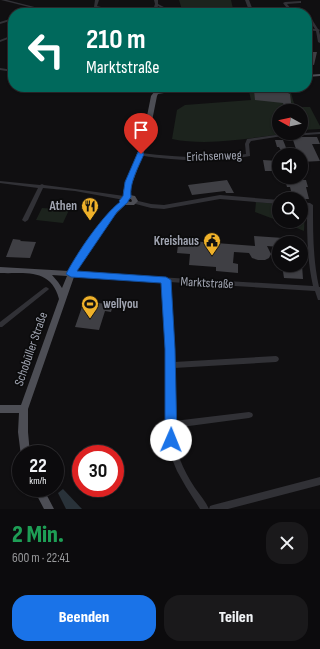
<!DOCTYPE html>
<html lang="de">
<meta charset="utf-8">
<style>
body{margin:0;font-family:"Sofia Sans Condensed",sans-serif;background:#1a191b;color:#f1f3f6;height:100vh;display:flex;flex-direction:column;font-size:15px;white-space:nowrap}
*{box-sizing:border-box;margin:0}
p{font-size:13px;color:#9a9b9d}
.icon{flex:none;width:22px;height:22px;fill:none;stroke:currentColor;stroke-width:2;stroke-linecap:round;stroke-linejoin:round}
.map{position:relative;height:509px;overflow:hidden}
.sheet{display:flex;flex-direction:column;background:#0c0b0d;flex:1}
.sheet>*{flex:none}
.banner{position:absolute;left:8px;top:8px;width:304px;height:84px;border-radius:16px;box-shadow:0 1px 3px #0004,0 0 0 1px #2c2b2e;background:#00695c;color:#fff;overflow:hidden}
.needle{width:26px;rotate:278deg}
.tools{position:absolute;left:272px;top:104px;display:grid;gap:8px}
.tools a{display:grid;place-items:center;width:36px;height:36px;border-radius:50%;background:#0c0b0d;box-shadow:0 1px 3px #0004,0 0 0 1px #2c2b2e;font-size:20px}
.speed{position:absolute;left:12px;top:445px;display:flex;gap:8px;font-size:20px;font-weight:700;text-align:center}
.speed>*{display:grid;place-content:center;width:52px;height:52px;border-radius:50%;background:#0c0b0d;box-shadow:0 1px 3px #0004,0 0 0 1px #2c2b2e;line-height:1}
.speed small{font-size:10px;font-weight:400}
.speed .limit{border:6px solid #d22;background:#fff;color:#111}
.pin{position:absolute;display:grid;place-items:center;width:34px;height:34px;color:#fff;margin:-41px -17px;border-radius:50% 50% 50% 0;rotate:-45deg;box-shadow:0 0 4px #0007}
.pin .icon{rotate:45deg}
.me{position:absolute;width:44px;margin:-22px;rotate:1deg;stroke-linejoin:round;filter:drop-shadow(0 0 3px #0008)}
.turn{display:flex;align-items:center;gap:14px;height:84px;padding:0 12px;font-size:18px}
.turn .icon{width:52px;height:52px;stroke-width:2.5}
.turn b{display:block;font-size:28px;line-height:34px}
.round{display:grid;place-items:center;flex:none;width:42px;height:42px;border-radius:16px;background:#1a191b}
.summary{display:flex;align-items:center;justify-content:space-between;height:68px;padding:0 12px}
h1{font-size:24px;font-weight:800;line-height:30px;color:#1e9e55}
.primary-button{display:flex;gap:8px;margin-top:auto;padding:8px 12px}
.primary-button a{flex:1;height:46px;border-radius:16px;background:#1a73e8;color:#fff;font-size:16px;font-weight:800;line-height:46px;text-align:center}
.primary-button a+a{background:#1a191b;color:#f1f3f6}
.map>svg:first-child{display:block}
.green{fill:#1c231d}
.water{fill:#293239}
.building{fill:#3f3f44}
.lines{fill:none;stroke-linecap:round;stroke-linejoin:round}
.minor{fill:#313136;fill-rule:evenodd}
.major{fill:#4d4e55;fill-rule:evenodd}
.route{fill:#1a73e8;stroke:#114b97}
.labels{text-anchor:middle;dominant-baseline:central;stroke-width:3.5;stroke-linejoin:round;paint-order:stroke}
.street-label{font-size:13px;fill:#a1a5b2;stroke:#0b0b0c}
.poi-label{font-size:13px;font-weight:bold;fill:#a1a5b2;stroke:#0b0b0c;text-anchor:end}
</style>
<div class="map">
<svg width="320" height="509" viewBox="0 0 320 509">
<rect width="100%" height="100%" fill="#100f11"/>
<!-- green -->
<path class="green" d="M179,0H231L234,13H183Z
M248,87H285L291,93L295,107H310L320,126V129L301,130V111H279V133H292C253,137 211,147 172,139L177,110L185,105L251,100Z
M256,202L279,204V221L255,212Z
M301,206L305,210L304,231L280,221H301Z
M42,208L69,210L63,223L36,220Z"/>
<!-- water -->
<path class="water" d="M63,489L82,509H66L58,493Z"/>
<!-- building -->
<path class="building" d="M307,52H317L314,65L307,64Z
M254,90L288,93L290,94L292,111H287L283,103L255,100Z
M292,137H317L320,144H312L320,161L301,162V153L283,154L279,147H277L275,140H283L287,150L296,149Z
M263,160L279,161V171H265Z
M290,177H295L296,180H306L308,187H306L309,199H293L290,187H287L285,180H290Z
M227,180L234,193H226L225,191L192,195L188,185Z
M254,236L298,239L299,243H279V247L267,246L271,254L269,258L265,260H258L252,258L249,253L234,252L233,263L238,264V273L216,271V267L189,265L190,254L177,253L178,245H190V241L255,246Z
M13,239L21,240L20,241L36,242L30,258L6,257Z
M282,265H302L303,279L284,278Z
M84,301L113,305L111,312L105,311L99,330L75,327Z"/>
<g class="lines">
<!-- minor -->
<path class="minor" d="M1,0H7L58,13H52L36,9L28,13H24L33,8Z
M95,0H99L97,6L126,13H119L95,8L87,13H83L94,7Z
M154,0H158V4L164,7L166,13H162V8L158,6L156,13H152L155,4Z
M245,0H249L254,13H250Z
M301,1V3H300L287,4L292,10H306V12H290L283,3L285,2Z
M307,13H308L318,29L320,30L319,31L320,35V43L318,42L316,31L307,30V28L315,29L307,17Z
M13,18V20L0,24V22Z
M13,35V37L0,42V40Z
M0,68L13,70V72L0,70Z
M152,87H156L157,89L154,90Z
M320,132V134L276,137L251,141L249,144L250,155V156C220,162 190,161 160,158C153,157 144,157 139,154L141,153C176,157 211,160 246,154L245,144L247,139L276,135Z
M0,181L40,185L42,184L44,185L75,189L124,196L126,198L124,200L75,191L43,188L28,220L25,222L22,220L38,188L0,183Z
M220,195L279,200V204L220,199L164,209L151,208L132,203V202L134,200L151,204L164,205Z
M301,202L310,203L313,205C313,233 313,260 319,287H320V300H318L315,291L169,282L173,333L174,362L276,356L278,357L279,359L278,361L276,362L174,368V421L249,412L252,413L253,415L252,417L249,418L174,428C175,452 182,468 195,488C200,495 206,502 209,509H200L186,487L177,471L172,459L167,440V333L163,282L71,276L68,274L71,272L313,286C307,260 307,233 307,206H301Z
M46,287L48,288L49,289L48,290L2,327H0V322L44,288Z
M320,477V485L228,509H209L210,506L213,505Z"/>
<!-- major -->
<path class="major" d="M320,74V76L307,77V75Z
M197,87H232L230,88L164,91V93L158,94L157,96L148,141L129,192L130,195L135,196L138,201L134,205H125L113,217L98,237L75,274L28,409V432L30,454H21V456L18,432L19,413H0V405H21L59,299C51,268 25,274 0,273V267L69,271C82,247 99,220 121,202L120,201L124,195L123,192L126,182L142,141L151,96L154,92L160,91L156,90V88ZM127,199H131L132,201L131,202L127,201ZM52,275L67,276L62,288L58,282Z
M33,488H43L54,509H44Z"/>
</g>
<!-- route -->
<path class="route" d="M138,152H141L144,154C139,166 129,183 131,197L128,201V202L117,212L77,271L166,277L171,280L175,349L177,440L175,444L171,445L167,444L165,440V349L161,283L71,277L66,274C77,253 102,216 120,202L119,201L123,196L125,182Z"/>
<!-- icons -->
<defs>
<g id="restaurant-pin" transform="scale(0.9)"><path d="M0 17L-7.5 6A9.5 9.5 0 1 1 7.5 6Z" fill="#efb12a" stroke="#0b0b0c"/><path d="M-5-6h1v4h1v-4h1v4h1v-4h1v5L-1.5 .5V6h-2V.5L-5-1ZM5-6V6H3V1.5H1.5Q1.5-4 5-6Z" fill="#111"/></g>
<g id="civic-pin" transform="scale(0.9)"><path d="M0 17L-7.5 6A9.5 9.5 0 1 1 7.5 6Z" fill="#efb12a" stroke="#0b0b0c"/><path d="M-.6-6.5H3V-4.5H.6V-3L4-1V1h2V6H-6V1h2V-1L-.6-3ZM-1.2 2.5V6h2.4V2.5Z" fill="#111"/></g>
<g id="stadium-pin" transform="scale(0.9)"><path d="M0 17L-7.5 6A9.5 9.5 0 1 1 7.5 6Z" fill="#efb12a" stroke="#0b0b0c"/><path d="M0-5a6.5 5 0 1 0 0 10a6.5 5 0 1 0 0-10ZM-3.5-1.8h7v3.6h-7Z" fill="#111"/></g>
</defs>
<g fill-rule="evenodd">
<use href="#restaurant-pin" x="90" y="206"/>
<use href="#civic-pin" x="212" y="241"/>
<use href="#stadium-pin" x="90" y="304"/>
</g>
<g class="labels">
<!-- street labels -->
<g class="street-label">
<text transform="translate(214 156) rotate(-2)">Erichsenweg</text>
<text transform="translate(207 283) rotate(3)">Marktstraße</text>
<text transform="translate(31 349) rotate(-71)">Schobüller Straße</text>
</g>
<!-- poi labels -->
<g class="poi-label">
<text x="77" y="206">Athen</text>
<text x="199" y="241">Kreishaus</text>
<text x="103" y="304" text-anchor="start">wellyou</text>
</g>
</g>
</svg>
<div class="tools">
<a><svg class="needle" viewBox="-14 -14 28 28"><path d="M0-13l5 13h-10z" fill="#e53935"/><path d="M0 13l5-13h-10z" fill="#9a9b9d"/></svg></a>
<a><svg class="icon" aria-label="sound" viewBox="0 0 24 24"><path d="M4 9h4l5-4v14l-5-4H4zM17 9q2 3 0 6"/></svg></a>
<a><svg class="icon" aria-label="search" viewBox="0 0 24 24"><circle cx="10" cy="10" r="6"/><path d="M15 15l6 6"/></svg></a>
<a><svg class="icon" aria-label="layers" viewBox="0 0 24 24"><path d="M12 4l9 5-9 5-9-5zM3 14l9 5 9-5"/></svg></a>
</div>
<div class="speed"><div>22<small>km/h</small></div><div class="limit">30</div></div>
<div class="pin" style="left:141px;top:154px;background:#d93025"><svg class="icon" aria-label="arrive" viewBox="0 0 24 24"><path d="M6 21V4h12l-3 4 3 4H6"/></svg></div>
<svg class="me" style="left:171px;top:440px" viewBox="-20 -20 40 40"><circle r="19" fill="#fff"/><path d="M0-13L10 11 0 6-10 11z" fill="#1a73e8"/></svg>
<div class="banner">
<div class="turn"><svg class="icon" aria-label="left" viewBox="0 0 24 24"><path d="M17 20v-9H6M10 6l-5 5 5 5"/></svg><div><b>210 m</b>Marktstraße</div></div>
</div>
</div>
<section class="sheet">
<div class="summary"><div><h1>2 Min.</h1><p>600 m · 22:41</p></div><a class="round"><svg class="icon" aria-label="close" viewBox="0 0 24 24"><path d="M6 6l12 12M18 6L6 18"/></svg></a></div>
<div class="primary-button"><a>Beenden</a><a>Teilen</a></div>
</section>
